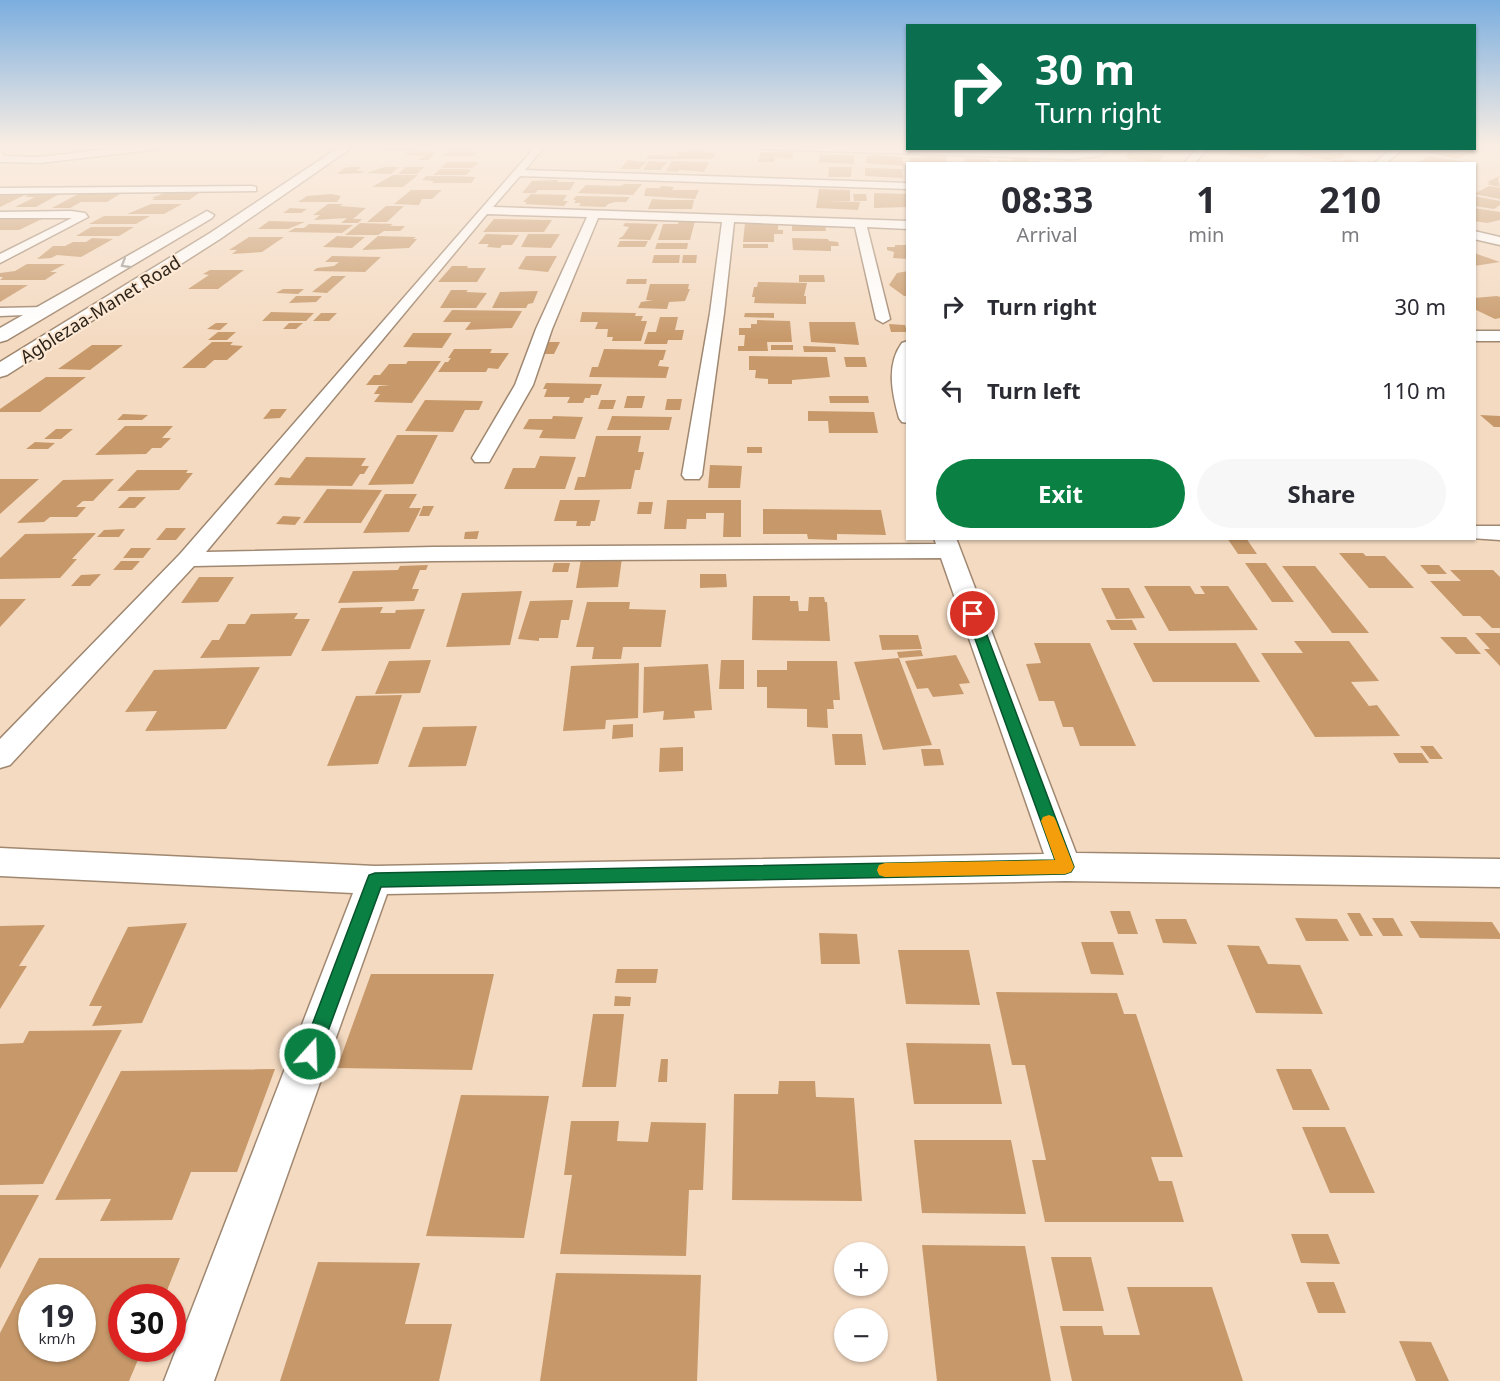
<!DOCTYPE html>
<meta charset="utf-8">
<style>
body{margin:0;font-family:"Noto Sans",sans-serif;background:#f7f7f7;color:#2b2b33;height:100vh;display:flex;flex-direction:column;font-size:22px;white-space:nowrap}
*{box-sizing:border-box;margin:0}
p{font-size:20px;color:#7c7c81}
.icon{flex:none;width:33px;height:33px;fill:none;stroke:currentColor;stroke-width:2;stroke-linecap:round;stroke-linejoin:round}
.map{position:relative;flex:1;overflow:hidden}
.sheet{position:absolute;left:906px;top:162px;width:570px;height:378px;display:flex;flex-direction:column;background:#fff;border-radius:0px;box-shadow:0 2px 4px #0004}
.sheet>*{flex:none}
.top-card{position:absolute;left:906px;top:24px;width:570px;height:126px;border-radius:0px;box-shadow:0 2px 4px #0004;background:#0b6e4f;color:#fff;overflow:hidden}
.buttons{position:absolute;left:834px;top:1242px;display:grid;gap:12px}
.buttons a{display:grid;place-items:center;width:54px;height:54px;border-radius:50%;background:#fff;box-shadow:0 2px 4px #0004;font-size:30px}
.speed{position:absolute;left:18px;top:1284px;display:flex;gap:12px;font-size:30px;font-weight:700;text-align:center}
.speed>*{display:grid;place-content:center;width:78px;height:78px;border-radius:50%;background:#fff;box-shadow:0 2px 4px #0004;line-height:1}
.speed small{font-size:15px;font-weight:400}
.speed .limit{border:9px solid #d22;background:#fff;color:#111}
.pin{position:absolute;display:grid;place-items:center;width:51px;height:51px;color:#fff;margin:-26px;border:3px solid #fff;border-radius:50%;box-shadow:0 2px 6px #0007}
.me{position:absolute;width:66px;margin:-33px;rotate:20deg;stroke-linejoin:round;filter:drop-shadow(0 0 4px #0008)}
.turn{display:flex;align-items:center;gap:21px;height:126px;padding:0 30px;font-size:27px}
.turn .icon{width:78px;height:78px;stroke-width:2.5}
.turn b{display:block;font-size:42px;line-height:51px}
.eta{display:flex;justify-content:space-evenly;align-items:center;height:102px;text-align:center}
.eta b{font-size:36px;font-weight:700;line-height:42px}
.button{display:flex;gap:12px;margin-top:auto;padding:12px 30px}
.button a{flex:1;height:69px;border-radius:36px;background:#0b8043;color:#fff;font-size:24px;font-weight:700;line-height:69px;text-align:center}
.button a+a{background:#f7f7f7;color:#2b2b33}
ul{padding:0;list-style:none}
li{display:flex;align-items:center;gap:18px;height:84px;padding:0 30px}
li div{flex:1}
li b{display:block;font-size:22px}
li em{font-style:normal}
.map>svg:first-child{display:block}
.building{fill:#c7996a;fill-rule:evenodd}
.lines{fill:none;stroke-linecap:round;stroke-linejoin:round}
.street-casing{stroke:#9f8770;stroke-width:3}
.secondary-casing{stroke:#9f8770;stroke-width:3}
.street{fill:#fff;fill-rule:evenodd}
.secondary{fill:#fff;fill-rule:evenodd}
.oneway{stroke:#a09c98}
.route{fill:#0b8043;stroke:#07532c;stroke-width:1.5}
.slow{fill:#f59e0b}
.labels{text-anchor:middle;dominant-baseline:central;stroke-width:4.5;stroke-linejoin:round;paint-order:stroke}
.far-street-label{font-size:18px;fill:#2c231a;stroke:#fde8d4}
</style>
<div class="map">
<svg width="1500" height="1381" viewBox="0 0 1500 1381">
<rect width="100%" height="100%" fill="#f4dac1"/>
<!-- building -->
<path class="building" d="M419,146L415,150H384L388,147Z
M446,146H479L476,150H442Z
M1474,147L1485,148L1474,154L1450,150L1474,148Z
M1142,148H1169L1163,153L1141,151Z
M1301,148H1316L1313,150L1345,154L1342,158L1328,160L1295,154Z
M690,149H705L704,152L716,153L713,158L701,159H646L649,155L677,156L680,151L689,152Z
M1231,149H1243L1271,152L1263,159L1225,154Z
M1439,149L1460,153L1468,154L1457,159L1422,152Z
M437,151L429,160H419L424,156L402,154L412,151Z
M447,151H478L474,156H443Z
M1129,151L1164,155L1159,162L1127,159L1128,157H1125Z
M761,152H785L793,153V158L775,157L774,162H758Z
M820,154L854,155V164L819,162Z
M875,155L902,157L904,166L866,163L867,156Z
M922,156H947V164H909L911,157L922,158Z
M1429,156L1465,162V164H1416Z
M1012,157L1029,158V161H1040V164H998V160L1012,161Z
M964,158L990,159V164H965Z
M1345,159L1358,161L1356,164L1331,163L1333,160L1343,161Z
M627,160L636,161L647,162L639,169H621Z
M649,161L658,162H668L660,170H643Z
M672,161L695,162H709L704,172L679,170L678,172L666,171Z
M447,162H476L479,163L472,168H441Z
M349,167H361L357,171H365L362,173L337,174L344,168Z
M384,167H399L391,174L367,173Z
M406,167H424L417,174H398Z
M829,167H852L851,177H828Z
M865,168L902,169L903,178L865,176Z
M440,169H469L471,171L466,175H433Z
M393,175H418L403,187H372Z
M426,176H453L476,177L471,183H432L434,181L422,180Z
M1500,176L1498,179L1500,187L1487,184L1491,183L1487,182Z
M558,180L557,182H575L570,190H538L535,193H522L532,181Z
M624,184H642L633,195L578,193L586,185L621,186Z
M661,186L674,187L672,190H699L695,199L644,196L646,188H660Z
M1489,186L1500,188V199L1474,194Z
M819,189L850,190V201H828L860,202L858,210L816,208Z
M411,190H442L432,199H422L419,205L394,204Z
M170,191H202L189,200H152L155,198H151Z
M34,192H63L36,207H15L35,197H25Z
M123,192L107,202H81L70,208H52L80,193Z
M0,193H29L0,207Z
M874,193L908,194V207L874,208Z
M331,194L341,196L337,202H298L307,196Z
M531,194L567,195L563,201H568L564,206L525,204L527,202H523Z
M853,194H866L867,201H854Z
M576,196L630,197L626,202H615L608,204L605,207L579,206L581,203H574L576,200H573Z
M1474,196L1500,201V205L1494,209L1474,206Z
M652,199L668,200H694L692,209H648Z
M151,204H182L164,214H127Z
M328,204H343L340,206L366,208L353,219H362L358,223H341L347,218L314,220L320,215H313Z
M386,206H404L387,222H367Z
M290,208L307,209L301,213H283Z
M1474,208L1500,212V220L1487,223L1474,221Z
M104,216H150L136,224H89Z
M0,219H42L19,230H0Z
M494,219L552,220L544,232H483Z
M269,221L305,222L288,229H258Z
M679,221H695L690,240H658L663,224H678Z
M360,223L393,224L390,226H405L400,231H384L378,235H345Z
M625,223L658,224L650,240L618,239L623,236L629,227L623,226Z
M745,223H778V230H783V234H774V242H743Z
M792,223H825L826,231H792Z
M309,224L353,225L342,233L288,232L295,228H304Z
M91,227H134L119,236H76Z
M486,234L519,235L512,245H502L500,248L487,247L489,244H478Z
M528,234H560L551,248L521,247Z
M337,236L365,237L352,248L323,247Z
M378,236L416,237L413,239H417L409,248L362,250Z
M249,237H284L262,252L232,254L237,250H229Z
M92,238L113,239L81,257L57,255L51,258L37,259L53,246H65L73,242H86Z
M792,238L828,239L829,241L838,242L839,246H831V251L793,250Z
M620,241H648L645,247H617Z
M657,243H688L687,249H655Z
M743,244H768V248H743Z
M895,245H908V259L893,258L894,252L887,250V247H895Z
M1474,253L1500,262L1474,266Z
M654,255H680L679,263H652Z
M683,255H697L696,263H682Z
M332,256L381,257L365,272L313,271L317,268L334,266L339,262H325Z
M526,256H557L548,272L518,269Z
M27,264H65L50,272H57L45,280H0L3,277H0V273L15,271Z
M452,266H468L467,268H486L477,282H438Z
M210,270H244L218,289H188L209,275L203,274Z
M908,271V296H904L889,285L897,273Z
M799,275H824L825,282H799Z
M332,276H346L327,293L312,292Z
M627,279H647L646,284H626Z
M758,282L807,283L804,296H806V304L754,303L755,297H752L754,287H757Z
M650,284H689L688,289H690L685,301L669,302L667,309L638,308L641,302L653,300H646Z
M0,285H28L0,302Z
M283,289H304L298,294L276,293Z
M451,290H468L466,292L487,293L476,308H440Z
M538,291L533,303L528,304L526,308H492L500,292Z
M296,296H322L316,302L289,303Z
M1497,296L1500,297V318L1495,319L1474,309V298Z
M452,310L522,311L512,328L465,330L471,322H443Z
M271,312L314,313L306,321H262Z
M582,312L636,313L635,316H643L641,321H647L641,341H612L613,337H607L608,329H595L598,322H580Z
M321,313H337L329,321H313Z
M745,313H774V318L744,317Z
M660,317H678L675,330H684L682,340H668L667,344H644L648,332H656Z
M757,320L790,321L792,342H767L768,351H738V346H744L745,335H739V328H751V324H757Z
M809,322H855L859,345L811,342Z
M216,323H228L220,330L207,329Z
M289,323H303L296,329H283Z
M889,324L905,325L907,332H891Z
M218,332H236L227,340H208Z
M413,333H452L442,348L403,347Z
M212,342H233L230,345L243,346L227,360H214L205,368H182Z
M547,342H560L554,354H541Z
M92,345H123L90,370L58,369Z
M771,345H793V350H771Z
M803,346L835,347L836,352H804Z
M454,349H492L490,353H509L498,369L488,368L486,372H438L445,362H448L451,358H448Z
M604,349L666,350L663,360H660L658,366L669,367L666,378L589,377L592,367H598Z
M749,356L827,357L830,377L792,380V384H768V379L755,378L756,370H749Z
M844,357H865L867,367H846Z
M408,361H441L412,403L374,402L380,394H374L379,386L390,385H366L374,375H380L389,364H406Z
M46,377H86L40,412H0V409Z
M546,383L602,384L598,395H591L590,398H585L583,403H567L570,397H544L547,389H543Z
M627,396H645L642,408H624Z
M829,396H868L869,403H830Z
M667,399H682L680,410H665Z
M425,400L483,401L479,410H465L453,432L405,431Z
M601,400H616L613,409H598Z
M271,409H287L280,418L263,419Z
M808,411L874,412L878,433H829L828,421H808Z
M123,414L148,415L142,420H117Z
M1480,415L1500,416V427H1494Z
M553,416L583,417L575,439L539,438L543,430L523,429L529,419H552Z
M612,416L672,417L669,430H607Z
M125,426H173L162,438H171L161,448H152L146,454L95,455Z
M56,429H73L61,439H44Z
M397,435H438L413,484L368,485Z
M596,436H641L638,452H644L640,470H635L631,489L574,490L578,477H585Z
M35,442L55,443L48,449H26Z
M747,447H762V453H747Z
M540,456L576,457L565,489H504L513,468H535Z
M306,457L366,458L361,466H369L364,474H360L352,486L274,485L280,477L290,478Z
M710,465L742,466L740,488H708Z
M137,470H188L186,473H193L179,490L117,491Z
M0,479H39L0,514Z
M114,479L93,501H83L76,507H86L77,517H50L44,522L17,523L63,480Z
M327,489L382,490L361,523H303Z
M385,494H417L409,508H421L409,532L363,533Z
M129,497H146L135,508H118Z
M560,500H600L595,521H591L590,526H576L577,521H554Z
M667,500H741V537H723L724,513H706V519H687L686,529H664Z
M639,502H653L651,514H637Z
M423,506H434L429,516H419Z
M763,509L881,510L886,535L837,534V540L808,539L807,534H763Z
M283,516L301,517L295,525L276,524Z
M166,528H186L176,540H156Z
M125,529L119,537H97L104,530Z
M479,531L477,539H464L465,532Z
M96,533L72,559H77L60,578L0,579V558L25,534Z
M1227,538H1246L1257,554H1238Z
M131,548H151L143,558H123Z
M1339,553H1363L1366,556H1385L1414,588H1369Z
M622,558L618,587L576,588L581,559Z
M121,561H140L132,570H113Z
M554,563H570L568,572H552Z
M1245,563H1266L1294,602H1272Z
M428,565L426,570H420L412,589H419L414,601L338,603L353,571L398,570L400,566Z
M1420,565H1439L1447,574H1428Z
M1282,566H1315L1369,633H1332Z
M1450,570H1493L1500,577V628H1492L1480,616H1463L1430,581H1461Z
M101,574L90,586H71L81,575Z
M700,574H726L727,587L700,588Z
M199,577H234L218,602L181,603Z
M1144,586H1190L1195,594H1205L1200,586H1228L1258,630L1169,631Z
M1101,588H1129L1145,618L1116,619Z
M522,591L510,645L446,647L462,593Z
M753,596H790V601H798L799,611H808L809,597H824L825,602H827L830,641L752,640Z
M0,599H26L0,627Z
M573,600L569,620H561L558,638H539V641L518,639L530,601Z
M587,602H630L629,609L666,610L661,647H623L621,659H592L594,647H576Z
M383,607L380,613H395L396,610L425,609L410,649L321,651L341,608Z
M298,613L294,619H310L291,656L200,658L212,640H219L228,624H245L251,614Z
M1106,620H1132L1137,630H1111Z
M1475,633H1500V666L1484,649H1490Z
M879,635H918L922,649L882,650Z
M1440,637H1466L1481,654H1456Z
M1294,641H1349L1379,681L1351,682L1369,706L1377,705L1400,736L1315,737L1261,653H1303Z
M1034,643H1090L1136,746H1080L1073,727H1063L1054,701H1039L1026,664L1041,663Z
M1133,643H1236L1260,682H1153Z
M921,650L923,656L899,658L897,652Z
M956,655L970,683L959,684L964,694L933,697L928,688L917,689L905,661Z
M899,658L932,745L883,750L854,662Z
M431,660L420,693L375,694L389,661Z
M721,660H744V689H719Z
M787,661H837L840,700H833L834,709H827L828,728L807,727V709L767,708V687H757V670H787Z
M639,663L638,718L606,720L605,729L563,731L571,666Z
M708,664L712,710L694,711L695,718L663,720L664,711L643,713L644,667Z
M260,667L226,729L145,731L157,711L125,712L154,670Z
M402,695L378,764L327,766L356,696Z
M633,724V737L612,739L613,725Z
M477,726L466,766L408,767L423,727Z
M832,734H862L866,765H835Z
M1420,746H1433L1443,759H1430Z
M683,747V771L659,772L660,748Z
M921,749H940L944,765L924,766Z
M1393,753H1422L1429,763H1399Z
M1110,911H1130L1138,934H1118Z
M1347,913H1360L1373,936H1360Z
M1295,918L1337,919L1349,941H1306Z
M1372,918H1393L1403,936H1383Z
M1155,919H1186L1197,944L1163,943Z
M1410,921L1492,922L1500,934V939L1420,938Z
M187,923L142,1023L92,1026L102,1006H89L128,927Z
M45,925L19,966H27L0,1009V926Z
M819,933L857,934L860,964H821Z
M1081,942H1113L1124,975L1091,974Z
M1227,945L1259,946L1268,964L1300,965L1323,1014L1256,1013Z
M898,950H969L980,1005L906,1004Z
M617,969H658L656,983H615Z
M371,974H494L472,1070L337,1068Z
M996,992L1117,993L1124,1014H1136L1183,1157H1151L1159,1181H1172L1184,1222H1045L1032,1160H1046L1025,1065H1012Z
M615,996L631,997L630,1006H614Z
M593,1014H624L616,1087H582Z
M122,1030L43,1184L0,1185V1044L23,1043L29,1031Z
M906,1043L990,1044L1002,1104H914Z
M661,1059H668L667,1082H658Z
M275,1069L237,1172H191L172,1220L100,1221L111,1199L55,1200L121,1071Z
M1276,1069H1311L1330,1110H1293Z
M779,1081H815L816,1097L854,1098L862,1201L732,1200L734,1094H778Z
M461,1095L549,1096L524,1238L426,1236Z
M571,1121H619L617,1141L648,1142L651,1122L706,1123L703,1190H689L686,1256L560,1254L572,1175H564Z
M1302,1127H1345L1375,1193H1330Z
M914,1140H1011L1026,1214L922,1213Z
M0,1195H39L0,1269Z
M1291,1234H1328L1340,1264L1301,1263Z
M922,1245L1025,1246L1051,1381H937Z
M1051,1257H1091L1104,1311H1063Z
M39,1258H180L164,1298H122V1348H143L129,1381H0V1333ZM32,1298H82V1348H32Z
M318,1262L420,1263L405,1324H452L439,1381H280Z
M556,1273L701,1275L697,1381H540Z
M1306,1282H1334L1346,1313H1318Z
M1127,1287H1212L1243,1381H1072L1060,1326H1102L1104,1335H1140Z
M1399,1341L1431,1342L1449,1381H1416Z"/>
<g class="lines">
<!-- street casing -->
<g class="street-casing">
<path id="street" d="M132,146H163L159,149L40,163L0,162V151L5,156L40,157Z
M536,146H545L525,170L908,183V189L520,176L493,207L908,221V229L867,227L890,319L883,323L876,319L855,227L734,222L724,313L702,475L699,479H685L682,475L710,313L722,222L598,218L552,329L533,385L489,462H475L472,458L515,385L536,329L587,217L487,214L206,552L433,547L936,544L934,538H956L1076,853L1500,859V887L1065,881L387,894L214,1381H164L353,893L0,876V848L375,866L1044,854L941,558L433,561L194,566L10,765L0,768V739L180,554Z
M757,146H861L1072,153L1110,148L1100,156L1072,159L761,149Z
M1198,148H1208L1194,164H1183Z
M1393,148H1404L1385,164H1373Z
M252,186L256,187V191L0,194V188Z
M71,211L85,213L88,217L0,263V254L72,218H0V212Z
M1474,231L1500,237V245L1474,239Z
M45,307L52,311L50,314L0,316V308Z
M1474,331H1500V341H1474Z
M908,341V423L902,422L899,418C892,393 886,365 902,343Z
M1474,526H1500V540L1470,538H1474Z"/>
</g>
<!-- secondary casing -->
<g class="secondary-casing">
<path id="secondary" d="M341,146H354L220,239L7,375L0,377V362L210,233Z
M207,211L214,215L212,218L7,340L0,342V328Z"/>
</g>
<!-- street -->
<use href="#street" class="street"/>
<!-- secondary -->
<use href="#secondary" class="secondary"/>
</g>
<!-- one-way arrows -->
<defs><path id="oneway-chevron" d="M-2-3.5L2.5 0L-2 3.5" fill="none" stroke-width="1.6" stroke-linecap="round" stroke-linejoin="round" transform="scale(1.5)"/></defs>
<use class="oneway" href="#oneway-chevron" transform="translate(125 264) rotate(149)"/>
<!-- sky -->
<linearGradient id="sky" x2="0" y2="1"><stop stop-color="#7baedf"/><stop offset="0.43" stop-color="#faeee3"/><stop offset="1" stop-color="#faeee3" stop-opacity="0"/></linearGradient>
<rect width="1500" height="340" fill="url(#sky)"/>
<!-- route -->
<path class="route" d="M973,610L979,614L1074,867L1071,872L1065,874L381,887L317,1061L310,1064L303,1061L301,1054L367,880L369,875L375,873L1055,860L966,614Z"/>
<!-- slow -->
<path class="slow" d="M1049,815L1054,817L1056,821L1074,867L1071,872L1065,874L885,877L879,875L877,870L879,865L885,863L1055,860L1041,821L1043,817Z"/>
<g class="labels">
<!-- far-street labels -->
<g class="far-street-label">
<text transform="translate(100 309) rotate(-32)">Agblezaa-Manet Road</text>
</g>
</g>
</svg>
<div class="buttons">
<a>+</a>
<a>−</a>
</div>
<div class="speed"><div>19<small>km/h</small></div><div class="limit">30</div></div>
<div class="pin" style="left:973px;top:614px;background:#d93025"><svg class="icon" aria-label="arrive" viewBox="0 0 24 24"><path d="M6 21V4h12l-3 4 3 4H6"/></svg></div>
<svg class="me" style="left:310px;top:1054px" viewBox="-20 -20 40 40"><circle r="17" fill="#0b8043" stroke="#fff" stroke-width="3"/><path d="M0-11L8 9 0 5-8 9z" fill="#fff"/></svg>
<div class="top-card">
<div class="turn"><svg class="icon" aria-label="right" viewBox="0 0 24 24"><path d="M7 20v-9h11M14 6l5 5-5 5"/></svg><div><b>30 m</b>Turn right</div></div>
</div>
<section class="sheet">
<div class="eta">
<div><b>08:33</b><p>Arrival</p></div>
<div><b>1</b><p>min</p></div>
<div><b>210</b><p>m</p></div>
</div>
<ul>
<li><svg class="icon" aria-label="right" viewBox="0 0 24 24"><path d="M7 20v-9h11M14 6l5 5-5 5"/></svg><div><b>Turn right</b></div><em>30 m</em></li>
<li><svg class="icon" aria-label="left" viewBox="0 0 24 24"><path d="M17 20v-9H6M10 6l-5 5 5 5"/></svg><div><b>Turn left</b></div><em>110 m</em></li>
</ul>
<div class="button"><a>Exit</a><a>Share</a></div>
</section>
</div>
